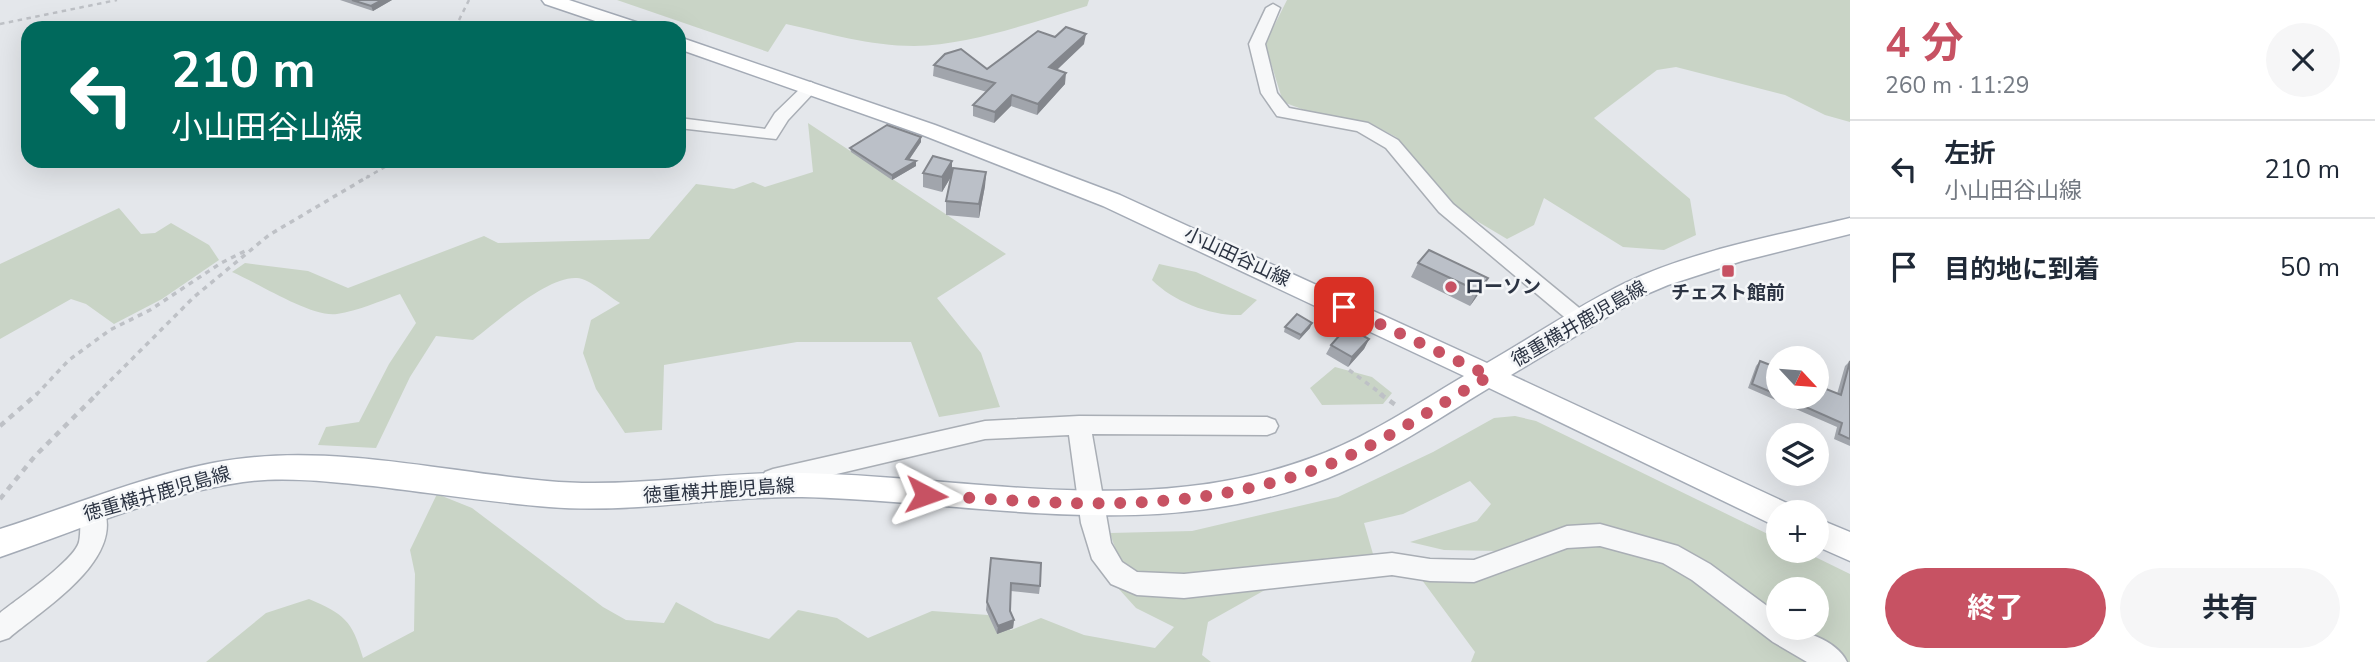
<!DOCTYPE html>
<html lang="ja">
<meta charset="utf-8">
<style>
body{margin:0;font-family:"Nunito Sans","Noto Sans JP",sans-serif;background:#f6f6f7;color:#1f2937;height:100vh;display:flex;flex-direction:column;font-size:26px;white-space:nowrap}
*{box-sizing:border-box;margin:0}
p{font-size:23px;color:#747a83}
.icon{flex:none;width:38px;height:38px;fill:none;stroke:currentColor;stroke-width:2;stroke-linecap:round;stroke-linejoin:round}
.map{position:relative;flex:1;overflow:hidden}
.side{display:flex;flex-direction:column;background:#fff;width:525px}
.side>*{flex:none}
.guide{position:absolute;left:21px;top:21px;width:665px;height:147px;border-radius:21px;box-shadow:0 7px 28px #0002;background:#00695c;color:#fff;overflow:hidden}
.needle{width:46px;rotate:116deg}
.tools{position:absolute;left:1766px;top:346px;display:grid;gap:14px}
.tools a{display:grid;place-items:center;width:63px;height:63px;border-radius:50%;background:#fff;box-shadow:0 7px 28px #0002;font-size:35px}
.pin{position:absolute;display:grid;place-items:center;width:60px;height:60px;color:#fff;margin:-30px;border-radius:14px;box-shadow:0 4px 10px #0006}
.me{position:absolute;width:77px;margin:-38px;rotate:94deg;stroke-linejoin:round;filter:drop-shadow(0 0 5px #0008)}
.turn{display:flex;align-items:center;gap:24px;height:147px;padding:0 35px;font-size:32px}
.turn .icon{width:91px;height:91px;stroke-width:2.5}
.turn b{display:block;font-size:49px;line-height:60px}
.round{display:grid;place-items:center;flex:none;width:74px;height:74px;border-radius:37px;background:#f6f6f7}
.head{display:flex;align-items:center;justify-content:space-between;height:119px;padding:0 35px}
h1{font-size:42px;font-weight:700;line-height:52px;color:#c75263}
.action{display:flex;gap:14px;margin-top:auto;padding:14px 35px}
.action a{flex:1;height:80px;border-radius:42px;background:#c75263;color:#fff;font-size:28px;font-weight:700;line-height:80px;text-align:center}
.action a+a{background:#f6f6f7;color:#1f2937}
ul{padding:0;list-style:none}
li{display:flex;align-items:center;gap:21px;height:98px;padding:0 35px;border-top:2px solid #e0e1e3}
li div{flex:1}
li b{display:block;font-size:26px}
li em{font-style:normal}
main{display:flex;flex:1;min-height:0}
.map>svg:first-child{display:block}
.green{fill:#c9d4c6;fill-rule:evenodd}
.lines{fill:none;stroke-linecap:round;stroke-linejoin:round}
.minor-casing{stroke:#a9aeb5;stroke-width:3}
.major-casing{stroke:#a4abb6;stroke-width:3}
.path-far2{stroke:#bec1c6;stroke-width:2.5;stroke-dasharray:4.5 4.5;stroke-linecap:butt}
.path-far1{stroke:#bec1c6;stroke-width:3.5;stroke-dasharray:5 5;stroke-linecap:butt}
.path{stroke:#bec1c6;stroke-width:4.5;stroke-dasharray:6 6;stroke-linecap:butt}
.minor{fill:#f7f8f9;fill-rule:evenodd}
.major{fill:#fff;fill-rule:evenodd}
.wall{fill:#a1a5ac}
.shaded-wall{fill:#83868c}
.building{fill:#bbc0c8;stroke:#83868c;stroke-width:2}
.route{stroke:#c75263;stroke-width:12;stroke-dasharray:0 21.6}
.poi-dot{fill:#c75263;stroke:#f4f6f8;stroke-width:2.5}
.labels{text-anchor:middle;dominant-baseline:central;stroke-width:5;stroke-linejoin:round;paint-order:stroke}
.street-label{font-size:19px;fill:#2c3443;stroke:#f4f6f8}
.poi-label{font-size:19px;font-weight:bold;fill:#2c3443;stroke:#f4f6f8;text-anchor:start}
</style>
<main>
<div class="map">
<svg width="1850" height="662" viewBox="0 0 1850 662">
<rect width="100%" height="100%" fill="#e4e7eb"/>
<!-- green -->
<path class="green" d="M617,0H1089L1087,6C1032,22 972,45 914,46C870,46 827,33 786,24L768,52Z
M1287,0H1850V122L1825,115L1785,95L1676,67L1657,70L1594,118L1690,199L1696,235L1664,250L1623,247L1544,198L1534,225L1507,239L1460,211L1396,137L1370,123L1307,111L1283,102L1265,44Z
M808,123L1006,254L937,298L981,353L1000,407L939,417L911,342H797L664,365L662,430L625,433L596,389L583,353L591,320L620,303C608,296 590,279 577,278C547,276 497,322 473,340L436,336L410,377L376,448L318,445L326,427L359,422L389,364L416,323L400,294C380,301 358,311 337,314C312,318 258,283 232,272L245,263L308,271L348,288L484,236L498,243L649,239L696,184L734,189L753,182L765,187L813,172Z
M119,208L141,234L155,233L171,223L209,245L219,260L162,299L114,324L86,304L71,299L0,339V264Z
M1159,264L1196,272L1257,300L1241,315C1211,316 1174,302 1152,280Z
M1335,367L1372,377L1392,393L1383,404L1322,405L1310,388Z
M1515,416L1536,421L1778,539V551H1803L1850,574V662H1471L1475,652L1408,561L1502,566L1497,551L1444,550L1410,542L1477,521L1491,504L1470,481L1403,514L1364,523L1373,554C1329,560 1162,590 1131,569C1118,560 1115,548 1110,533L1192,531L1338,497L1433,452L1494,418ZM1778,590H1816V628H1778Z
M437,494L472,508L603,607L626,620L664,623L676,602L715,623L769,639L798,610L837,618L868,638L932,611L988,615L1011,630L1041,618L1084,635L1155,648L1174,627L1136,608L1118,588H1163L1290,576L1208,622L1202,655L1211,662H206L266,613L309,599C344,614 352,620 363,658L414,631L415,574L410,550Z"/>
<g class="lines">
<!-- minor casing -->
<g class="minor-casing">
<path id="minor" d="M1273,4L1280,8L1265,44L1277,93L1289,108L1368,123L1398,140L1453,204L1589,316L1592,321L1589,326H1575L1439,212L1386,148L1357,131L1277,116L1261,93L1249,44L1266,8Z
M811,82L819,87L788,120L776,139L679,128V118L765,129L775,113L805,84Z
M1079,416L1267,417L1275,420L1278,426L1275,432L1267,435L1092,434L1111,543L1122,562L1137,572L1184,574L1392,553L1430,559L1474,560L1567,526L1600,524L1678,546L1710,564L1778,614V628C1800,628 1837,640 1847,662H1807L1773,642L1692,580L1663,563L1600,546L1567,548L1474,582L1430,581L1392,575L1184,598L1137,595L1111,584L1092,559L1081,523L1069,435L985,439L773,489L765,486L761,479L765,472L773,469L985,421Z
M93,501L102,504C128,558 44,608 9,638L0,641V613C17,599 74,561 79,542C82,529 78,516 84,504Z"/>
</g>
<!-- major casing -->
<g class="major-casing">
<path id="major" d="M542,0H569L642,24L645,28H616L545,4Z
M679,37L935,125L1120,195L1487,363C1532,337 1578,306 1625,283C1695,250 1775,236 1850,218V234L1742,261L1668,285L1642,296L1511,375L1789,504L1793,513H1778V526L1767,522L1489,388C1436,420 1385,455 1328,478C1157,546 979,501 802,497C717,496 634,514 549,507C490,502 431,493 373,486C331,482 285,476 243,482C160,494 79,530 0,557V529C76,505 167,466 246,458C345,447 448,472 547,481C632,489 717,471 803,473C973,477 1146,519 1311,458C1365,439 1415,405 1464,376L1103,206L920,134L679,49Z
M1816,518L1850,532V561L1816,546Z"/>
</g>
<!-- path-far2 -->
<path class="path-far2" d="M0,24L117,0
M455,28L469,0
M366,178L395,161"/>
<!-- path-far1 -->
<path class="path-far1" d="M1349,370L1383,395
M36,395L69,360L110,330L150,310L221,263L249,249
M96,395L194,297L269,235L369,176"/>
<!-- path -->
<path class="path" d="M1380,394L1397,406
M0,426L37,394
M0,499L35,456L97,394"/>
<!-- minor -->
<use href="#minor" class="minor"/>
<!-- major -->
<use href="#major" class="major"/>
</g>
<!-- wall -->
<path class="wall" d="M340,0H392L373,11Z
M1055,37L1084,44L1057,70L1065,84L1037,115L1011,106L994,123L973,116V105L987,92L933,76L934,65L987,69Z
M921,142L909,160L916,161V166L892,180L851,152L850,148Z
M952,161V175L942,192L923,187V173Z
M986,172L985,186L979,218L946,215V201Z
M1418,263L1488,278L1480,292L1470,306L1411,277Z
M1285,327L1310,328L1299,340L1284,332Z
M1369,339L1364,349L1348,367L1326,354L1331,345Z
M1760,361L1778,368V397H1816L1837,394L1845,366L1850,361V446L1834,439L1837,427L1748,388L1756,366Z
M991,558L1040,586L1039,594L1011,591L1010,611L1014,620L1013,628L997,634L986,610Z"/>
<!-- shaded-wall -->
<path class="shaded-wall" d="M382,0H392L373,11L371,6Z
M1086,34L1084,44L1048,78L1049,67Z
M1066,73L1065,84L1037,115L1038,104Z
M1012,95L1011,106L994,123L995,112Z
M921,137V142L906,164V159Z
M916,161V166L892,180V175Z
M952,161V175L942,192V177Z
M986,172L985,186L979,218V204Z
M1488,278L1480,292L1470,306L1478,291Z
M1312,323L1310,328L1299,340L1301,335Z
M1369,339L1364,349L1348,367L1352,357Z
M1014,620L1013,628L997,634L998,626Z"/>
<!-- building -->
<path class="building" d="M352,0H382L371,6Z
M1066,27L1086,34L1049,67L1066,73L1038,104L1012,95L995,112L973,105L995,83L934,65L945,54L961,49L987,69L1038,31L1055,37Z
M887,125L921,137L906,159L916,161L892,175L850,148Z
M933,156L952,161L942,177L923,173Z
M953,168L986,172L979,204L946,201Z
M1429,250L1488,278L1478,291L1418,263Z
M1297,314L1312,323L1301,335L1285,327Z
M1347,327L1369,339L1352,357L1331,345Z
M1760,361L1778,368V395L1752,384Z
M1850,361V439L1839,434L1842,423L1783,397H1816V385L1841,395Z
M991,558L1041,563L1040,586L1011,583L1010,611L1014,620L998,626L987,602Z"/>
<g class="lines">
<!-- route -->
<path class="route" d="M926,495C1065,504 1181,516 1317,469C1379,447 1433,407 1490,376L1344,307"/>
</g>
<!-- markers -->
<g class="poi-dot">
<rect x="1721" y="264" width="14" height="14" rx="3.5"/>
<circle cx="1451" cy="287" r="7"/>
</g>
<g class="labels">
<!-- street labels -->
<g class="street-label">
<text transform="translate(1237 257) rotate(25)">小山田谷山線</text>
<text transform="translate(1579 324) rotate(-30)">徳重横井鹿児島線</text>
<text transform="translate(719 491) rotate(-4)">徳重横井鹿児島線</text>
<text transform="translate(157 494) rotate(-16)">徳重横井鹿児島線</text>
</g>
<!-- poi labels -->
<g class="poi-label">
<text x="1465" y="287">ローソン</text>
<text x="1728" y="293" text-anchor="middle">チェスト館前</text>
</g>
</g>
</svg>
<div class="tools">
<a><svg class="needle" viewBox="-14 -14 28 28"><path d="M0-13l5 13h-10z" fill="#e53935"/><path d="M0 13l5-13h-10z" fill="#747a83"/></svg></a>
<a><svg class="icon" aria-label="layers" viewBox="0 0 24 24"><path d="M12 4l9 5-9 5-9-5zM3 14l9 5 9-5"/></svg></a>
<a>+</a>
<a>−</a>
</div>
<div class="pin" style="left:1344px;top:307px;background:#d93025"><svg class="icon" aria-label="arrive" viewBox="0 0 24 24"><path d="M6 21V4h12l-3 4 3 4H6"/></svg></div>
<svg class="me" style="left:926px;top:495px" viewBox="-20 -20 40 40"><path d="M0-17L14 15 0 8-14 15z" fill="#c75263" stroke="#fff" stroke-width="4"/></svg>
<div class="guide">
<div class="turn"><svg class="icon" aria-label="left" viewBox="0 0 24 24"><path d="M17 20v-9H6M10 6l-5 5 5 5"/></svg><div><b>210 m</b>小山田谷山線</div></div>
</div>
</div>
<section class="side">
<div class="head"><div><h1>4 分</h1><p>260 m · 11:29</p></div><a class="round"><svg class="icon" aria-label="close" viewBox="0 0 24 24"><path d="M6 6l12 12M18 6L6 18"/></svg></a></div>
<ul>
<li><svg class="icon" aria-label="left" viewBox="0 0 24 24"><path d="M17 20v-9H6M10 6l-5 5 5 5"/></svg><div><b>左折</b><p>小山田谷山線</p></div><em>210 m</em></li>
<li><svg class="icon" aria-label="arrive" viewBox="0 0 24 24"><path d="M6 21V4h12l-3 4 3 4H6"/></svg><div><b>目的地に到着</b></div><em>50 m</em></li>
</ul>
<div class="action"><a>終了</a><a>共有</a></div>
</section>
</main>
